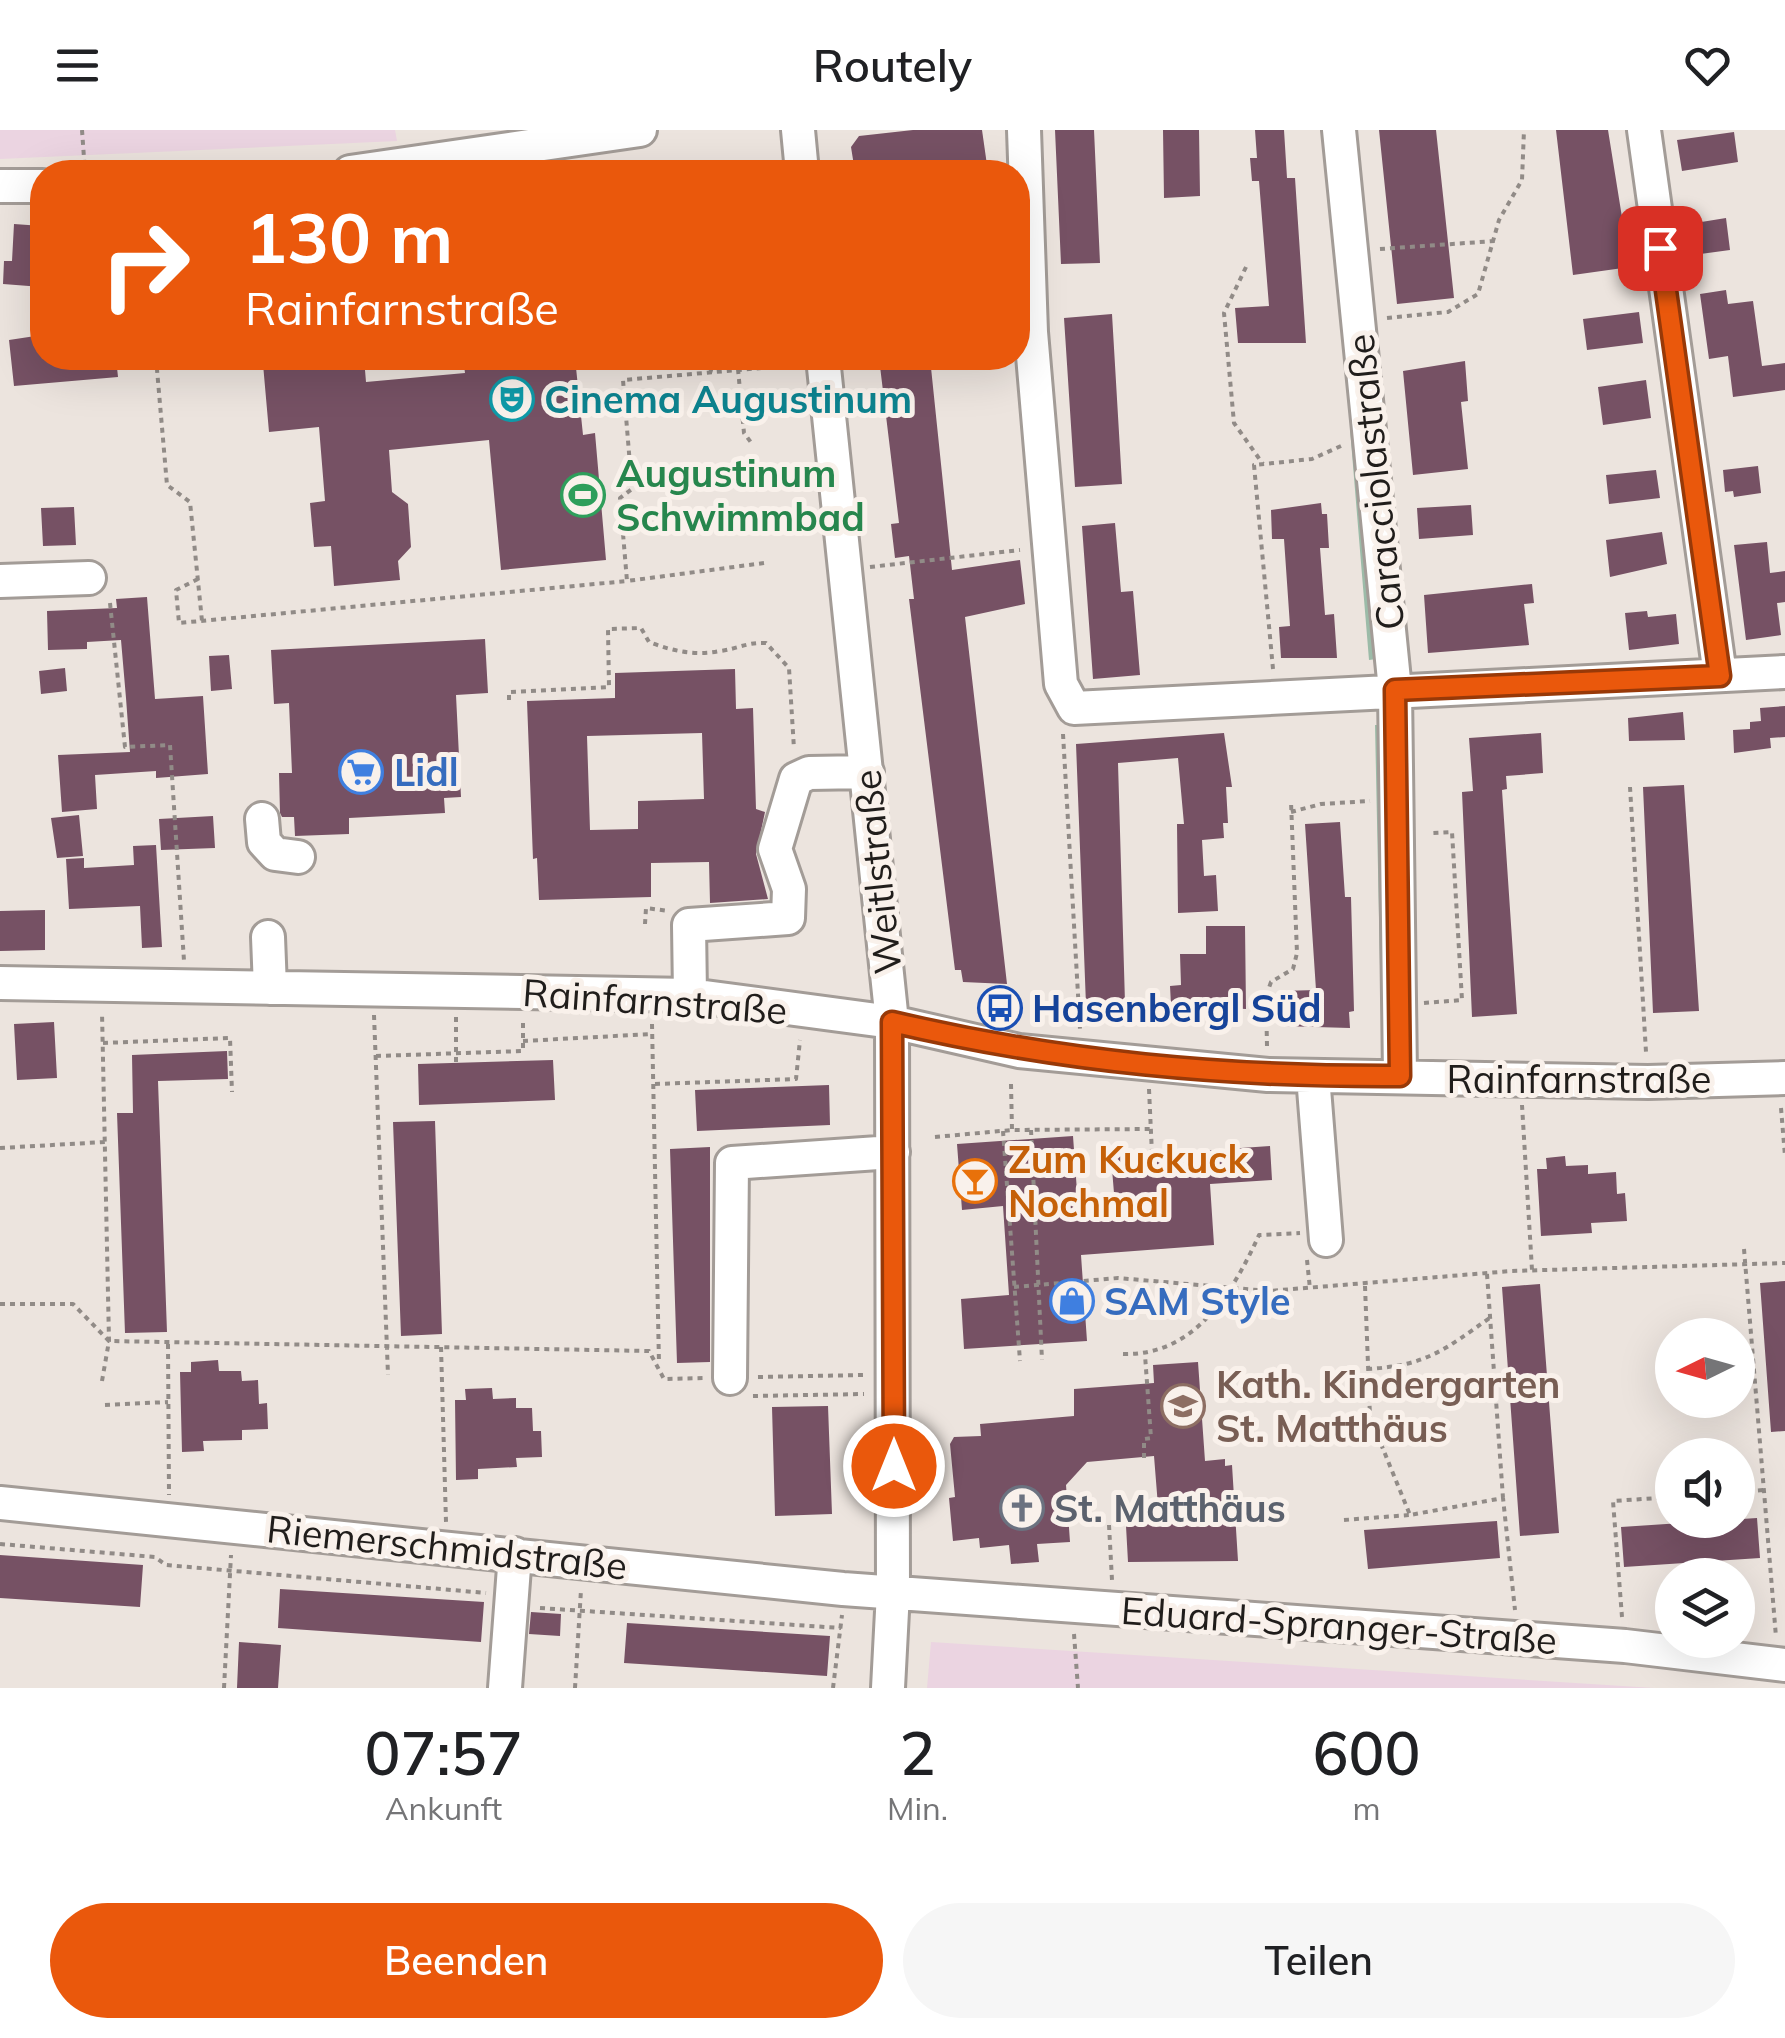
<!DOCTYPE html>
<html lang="de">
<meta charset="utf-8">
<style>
body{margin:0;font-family:Mulish,sans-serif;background:#f6f6f6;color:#202124;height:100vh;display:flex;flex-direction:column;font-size:38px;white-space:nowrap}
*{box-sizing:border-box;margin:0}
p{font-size:32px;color:#757577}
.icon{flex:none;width:55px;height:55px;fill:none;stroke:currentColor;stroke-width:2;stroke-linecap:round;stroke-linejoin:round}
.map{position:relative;height:1558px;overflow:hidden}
.drawer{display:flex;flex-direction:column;background:#fff;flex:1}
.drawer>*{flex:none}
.hud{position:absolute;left:30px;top:30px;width:1000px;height:210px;border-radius:40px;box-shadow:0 10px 40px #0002;background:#ea580c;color:#fff;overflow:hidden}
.needle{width:65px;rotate:265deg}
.tools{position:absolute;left:1655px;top:1188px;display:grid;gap:20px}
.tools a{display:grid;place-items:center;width:100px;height:100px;border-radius:50%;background:#fff;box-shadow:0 10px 40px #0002;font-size:50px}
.pin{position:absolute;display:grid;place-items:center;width:85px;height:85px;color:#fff;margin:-42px;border-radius:20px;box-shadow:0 5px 15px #0006}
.me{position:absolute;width:110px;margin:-55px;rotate:0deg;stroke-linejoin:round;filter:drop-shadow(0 0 8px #0008)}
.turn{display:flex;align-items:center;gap:35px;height:210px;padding:0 50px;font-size:45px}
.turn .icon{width:130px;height:130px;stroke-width:2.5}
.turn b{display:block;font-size:70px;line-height:85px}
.eta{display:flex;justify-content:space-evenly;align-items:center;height:170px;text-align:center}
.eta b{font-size:60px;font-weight:600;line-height:70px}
.action{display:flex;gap:20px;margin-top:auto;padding:20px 50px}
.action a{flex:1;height:115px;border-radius:60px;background:#ea580c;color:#fff;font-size:40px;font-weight:600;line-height:115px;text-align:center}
.action a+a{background:#f6f6f6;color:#202124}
header{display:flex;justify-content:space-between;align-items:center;height:130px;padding:0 50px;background:#fff;font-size:45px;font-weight:600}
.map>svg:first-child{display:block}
.education{fill:#ebd4e1}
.green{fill:#9cbba8}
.building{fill:#765164;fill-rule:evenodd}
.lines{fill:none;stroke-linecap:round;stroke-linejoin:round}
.minor-casing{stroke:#a39c97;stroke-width:38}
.path{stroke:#918b87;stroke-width:4;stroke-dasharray:5 5;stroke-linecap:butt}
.minor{stroke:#fff;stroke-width:32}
.route-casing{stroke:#983908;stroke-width:25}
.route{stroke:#ea580c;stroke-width:18}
.labels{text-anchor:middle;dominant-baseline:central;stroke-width:10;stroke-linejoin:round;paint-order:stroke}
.culture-label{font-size:38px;font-weight:bold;fill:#0d838f;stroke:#f9f1eb;text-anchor:start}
.leisure-label{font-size:38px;font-weight:bold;fill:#27864d;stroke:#f9f1eb;text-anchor:start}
.street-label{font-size:38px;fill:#201d1b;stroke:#f9f1eb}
.shop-label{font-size:38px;font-weight:bold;fill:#366cbe;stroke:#f9f1eb;text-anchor:start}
.transit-label{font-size:38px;font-weight:bold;fill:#164399;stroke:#f9f1eb;text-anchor:start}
.food-label{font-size:38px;font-weight:bold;fill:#c56008;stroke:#f9f1eb;text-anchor:start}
.education-label{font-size:38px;font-weight:bold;fill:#785e54;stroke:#f9f1eb;text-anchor:start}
.worship-label{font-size:38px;font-weight:bold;fill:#5b616d;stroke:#f9f1eb;text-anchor:start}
</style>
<header><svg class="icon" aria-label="menu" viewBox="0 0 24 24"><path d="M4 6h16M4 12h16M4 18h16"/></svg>Routely<svg class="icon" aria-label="heart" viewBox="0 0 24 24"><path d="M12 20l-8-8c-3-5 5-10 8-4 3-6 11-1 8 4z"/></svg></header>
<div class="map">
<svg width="1785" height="1558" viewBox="0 0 1785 1558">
<rect width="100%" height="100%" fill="#ece4de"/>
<!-- education -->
<path class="education" d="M0,0H395L397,11L0,29Z
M931,1512L1654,1558H927Z"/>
<!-- green -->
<path class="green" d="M1350,299L1358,302L1376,529L1369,530Z
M1375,595H1382L1388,884H1381Z"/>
<!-- building -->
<path class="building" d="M913,0H982L988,42H855L851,17L859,6Z
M1055,0H1094L1100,133L1061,134Z
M1163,0H1199L1200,66L1164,68Z
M1255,0H1284L1287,48H1295L1306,213H1238L1235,178L1269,176L1259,51H1252L1250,28H1257Z
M1379,0H1436L1454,168L1397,174Z
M1556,0H1608L1630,137L1573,145Z
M1734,2L1738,32L1682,41L1677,10Z
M1726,88L1730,120L1693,125L1689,94Z
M14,94L42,96V157L3,154L4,131H12Z
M1726,160L1728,174L1753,171L1762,236L1785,233V260L1733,267L1728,226L1709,229L1700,164Z
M1639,182L1643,213L1587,220L1583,189Z
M1112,184L1122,354L1075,357L1064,188Z
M42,205V228H116L118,247L14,256L9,210Z
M335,228H364L366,252L465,243L463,228H575L583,305L595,303L606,430L501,440L489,310L389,320L392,362L408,374L411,417L398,431L400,450L334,456L331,416L314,417L310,373L325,371L319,297L269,302L263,234Z
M879,228H930L952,440L1020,430L1025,474L965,487L1007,854L963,852L961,840H955L909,469H914L909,426L895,428L891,394L899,393Z
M1465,231L1468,271L1461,272L1468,339L1413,345L1403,241Z
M1646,250L1651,288L1603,295L1598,257Z
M1758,336L1761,363L1734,367L1733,361L1725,362L1723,340Z
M1656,340L1660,368L1609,374L1606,345Z
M1321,373L1322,384H1327L1329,418H1320L1325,485L1334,484L1337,528H1281L1279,497L1290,496L1284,409H1272L1271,380Z
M1471,375L1473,405L1419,409L1417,378Z
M74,377L76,415L43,416L41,378Z
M1115,393L1121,462L1133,461L1140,545L1093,549L1082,396Z
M1662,402L1667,434L1610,447L1606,410Z
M1767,412L1770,443L1785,441V472L1777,473L1781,505L1746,510L1734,415Z
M1532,454L1534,473L1524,474L1529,515L1428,523L1424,465Z
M147,467L155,569L203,566L208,644L156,648V641L95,645L97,679L62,682L58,625L130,622L126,568L121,510L87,512V519L48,520L47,481L117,478L116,469Z
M1647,481L1648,487L1676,484L1679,514L1629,520L1625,483Z
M485,509L488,563L456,565L461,667L444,668L445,683L349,688V704L295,706L294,687H282L280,683L279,643H292L289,573L274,574L271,520Z
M229,525L232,559L211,561L209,526Z
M65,538L67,561L41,564L39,541Z
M735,539L736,579L753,578L756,679L765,682L756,724L768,769L710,773L709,732L651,733V767L539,770L537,728L533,729L527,571L615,568V543ZM702,603L704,669L638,671V699L590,700L587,606Z
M1785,576V607L1770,608L1771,618L1734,623L1733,600L1750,599V592L1761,591L1760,578Z
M1683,582L1685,610L1629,611L1628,588Z
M1224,603L1232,657H1226L1228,693H1223L1224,708L1202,710L1204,746L1216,745L1218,781L1178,783L1177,694H1184L1178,628L1118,633L1125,873L1086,875L1076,614Z
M1541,603L1543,643L1506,646L1507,659L1502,660L1517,884L1472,887L1462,662L1473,661L1469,608Z
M1684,655L1699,881L1653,883L1643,657Z
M79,685L83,726L57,728L51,688Z
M213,686L215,718L161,720L159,689Z
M1340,692L1345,767H1351L1354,881L1349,882L1350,898L1281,896V861L1316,860L1305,694Z
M156,715L162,817L142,818L140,776L69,779L66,729L84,728V738L134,735L133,716Z
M45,780V820L0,821V781Z
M1206,796H1245L1246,879L1171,875L1170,856L1181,855L1180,824H1206Z
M54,892L57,948L17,950L14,894Z
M227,921L228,949L158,951L167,1202L125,1203L117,983H133L132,925Z
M553,930L555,970L419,975L418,934Z
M829,955L830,995L697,1001L695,960Z
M435,991L442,1204L401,1206L393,992Z
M1073,1006L1079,1089L1116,1087L1111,1027L1270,1016L1272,1050L1210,1054L1214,1115L1081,1125L1087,1211L964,1219L961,1169L1009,1165L1003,1076L962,1080L957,1014Z
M710,1017V1232L677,1233L670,1019Z
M1565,1026L1566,1036L1588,1035V1044L1616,1042L1617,1064L1625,1063L1627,1091L1591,1093L1592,1103L1541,1106L1537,1039H1547L1546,1028Z
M1785,1151V1301L1771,1302L1760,1153Z
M1540,1154L1559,1403L1520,1406L1502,1157Z
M218,1230L219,1241H241L242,1251L258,1250L259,1274L267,1273L268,1299L242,1300V1310L203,1311L204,1321L182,1322L180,1242H191V1232Z
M1198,1232L1205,1331L1225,1329V1336L1232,1335L1238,1431L1128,1432L1126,1396L1145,1394L1144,1377L1158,1376L1154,1326L1087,1332L1066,1355L1070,1412L1037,1414L1039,1432L1011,1434L1009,1415L980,1418L979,1408L953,1411L949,1368L955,1367L950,1314L954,1307L981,1306L980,1294L1074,1286V1259L1154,1253L1153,1235Z
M492,1258L493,1269L516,1268V1278H532L533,1301H541L542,1327L516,1328L517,1337L478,1339V1349L456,1350L455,1270H466L465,1259Z
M828,1276L832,1384L775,1386L772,1277Z
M1757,1388L1760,1428L1624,1437L1621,1397Z
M1497,1391L1500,1428L1368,1439L1364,1400Z
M0,1425L143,1435L140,1477L0,1468Z
M280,1459L484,1472L481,1512L278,1498Z
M531,1482L561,1484L560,1506L529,1504Z
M627,1493L830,1506L827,1546L624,1533Z
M239,1512L281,1515L278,1558H237Z"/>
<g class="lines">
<!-- minor casing -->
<g class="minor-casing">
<path id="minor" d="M798,0L802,42
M1024,0L1031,202L1061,554L1074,578L1785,542
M1339,0L1395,560L1400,945
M1644,0L1720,545
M350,42L640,0
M0,56H42
M823,228L892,892L893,1462L888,1558
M0,451L89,448
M262,689L264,712L275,724L298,727
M268,807L270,858
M0,853L690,865L892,892L1019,921L1268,945L1648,952L1785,948
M690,865L689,795L788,788L789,759L775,719L796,649L809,643L867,642
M1313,946L1326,1110
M730,1248L732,1033L893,1022
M0,1373L843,1459L1625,1516L1785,1535
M505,1558L515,1424"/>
</g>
<!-- path -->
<path class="path" d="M82,0L85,42
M1380,119L1495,111
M1246,137L1224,183L1234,293L1263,334
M1387,188L1448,182L1478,164L1499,90L1522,50L1524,0
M156,228L167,355L190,372L202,491
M738,239L744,303L753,315
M710,243L715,228
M764,433L627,451L620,368L632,359L623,250L796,235
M870,437L1020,420
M198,449L176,460L179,493L627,451
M110,473L125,617L170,615L184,831
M1273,539L1254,335L1312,329L1341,316
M509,570V562L609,557L608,499L641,498L649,512C672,521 695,526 720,521C737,519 747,512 766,513L789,538L794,619
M1063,604L1080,899
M1630,657L1646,922
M1291,682L1321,674L1370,671
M645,794L646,778L669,781
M1424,873L1462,870L1452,702L1432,703
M374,885L388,1245
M456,887V933
M652,894L659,1234
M523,911L652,904
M103,913L230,908L232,962
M1267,916L1266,866L1271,852L1293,839L1297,823L1291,672
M376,926L523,921V889
M655,954L796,949L800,910
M1011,954L1012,1000
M1149,959L1152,1024
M1522,975L1532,1140
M1781,978L1785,1026
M1031,1000L1042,1230
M1003,1001L1020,1231
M935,1007L1012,1000L1151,999
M0,1018L105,1012
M1744,1119L1776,1507
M1307,1130L1310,1159
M1487,1144L1503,1368
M1365,1156L1370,1287L1410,1385L1503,1368L1515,1480
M1014,1157L1118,1148L1269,1161L1511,1141L1785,1133
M0,1174H73L109,1211L649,1221L664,1249L704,1248
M168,1214L169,1365
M441,1217L446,1392
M1123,1224C1195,1226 1233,1162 1259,1105L1300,1103
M1367,1239C1426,1236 1444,1220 1491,1187
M758,1247L864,1245
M102,1251L109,1211L102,882
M753,1266L864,1264
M105,1275L168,1272
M1144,1328V1309L1151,1308L1145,1225
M1738,1362L1763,1360
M1344,1390L1410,1385
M1109,1395L1112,1450
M0,1414L155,1427L166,1435L486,1463
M540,1478L841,1498
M1622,1487L1613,1371L1672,1367
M1074,1504L1078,1558
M224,1558L231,1425
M575,1558L581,1460
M833,1558L842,1485"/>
<!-- minor -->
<use href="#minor" class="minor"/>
</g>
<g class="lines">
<!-- route casing -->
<g class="route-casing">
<path id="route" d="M894,1336L892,892C1062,932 1226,947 1400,946L1395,560L1720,546L1660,118"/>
</g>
<!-- route -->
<use href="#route" class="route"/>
</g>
<!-- icons -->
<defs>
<g id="theatre-ring" transform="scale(2.25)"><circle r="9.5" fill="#f9f1eb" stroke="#0f9aa8" stroke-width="1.5"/><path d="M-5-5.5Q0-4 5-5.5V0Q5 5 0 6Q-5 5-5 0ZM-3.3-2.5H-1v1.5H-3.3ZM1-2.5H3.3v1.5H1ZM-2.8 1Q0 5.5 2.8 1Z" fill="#0f9aa8"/></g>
<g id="stadium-ring" transform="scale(2.25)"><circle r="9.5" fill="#f9f1eb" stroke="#2e9e5b" stroke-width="1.5"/><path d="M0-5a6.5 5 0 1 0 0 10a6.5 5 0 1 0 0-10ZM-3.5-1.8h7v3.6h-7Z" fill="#2e9e5b"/></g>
<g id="supermarket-ring" transform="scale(2.25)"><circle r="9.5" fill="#f9f1eb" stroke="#3f7fe0" stroke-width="1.5"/><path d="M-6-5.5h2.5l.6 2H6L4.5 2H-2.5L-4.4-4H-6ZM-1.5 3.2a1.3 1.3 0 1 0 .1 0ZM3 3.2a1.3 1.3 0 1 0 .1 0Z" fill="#3f7fe0"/></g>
<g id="bus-ring" transform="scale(2.25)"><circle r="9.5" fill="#f9f1eb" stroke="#1a4fb4" stroke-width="1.5"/><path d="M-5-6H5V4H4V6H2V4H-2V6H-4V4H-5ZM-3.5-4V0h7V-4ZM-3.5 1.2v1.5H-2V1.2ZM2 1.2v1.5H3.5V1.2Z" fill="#1a4fb4"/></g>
<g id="bar-ring" transform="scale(2.25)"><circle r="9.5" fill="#f9f1eb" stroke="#e8710a" stroke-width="1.5"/><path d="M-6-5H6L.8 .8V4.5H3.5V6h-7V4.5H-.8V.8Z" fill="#e8710a"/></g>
<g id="shop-ring" transform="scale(2.25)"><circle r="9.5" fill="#f9f1eb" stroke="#3f7fe0" stroke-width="1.5"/><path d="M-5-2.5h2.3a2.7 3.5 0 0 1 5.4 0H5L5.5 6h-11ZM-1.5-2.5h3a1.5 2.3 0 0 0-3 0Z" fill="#3f7fe0"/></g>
<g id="school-ring" transform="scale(2.25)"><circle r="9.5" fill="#f9f1eb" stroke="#8d6e63" stroke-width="1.5"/><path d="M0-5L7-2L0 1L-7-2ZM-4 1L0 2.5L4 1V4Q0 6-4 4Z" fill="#8d6e63"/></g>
<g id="church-ring" transform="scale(2.25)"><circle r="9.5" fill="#f9f1eb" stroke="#6b7280" stroke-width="1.5"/><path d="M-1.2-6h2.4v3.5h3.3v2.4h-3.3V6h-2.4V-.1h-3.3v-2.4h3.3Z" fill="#6b7280"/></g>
</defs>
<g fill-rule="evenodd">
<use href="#theatre-ring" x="512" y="269"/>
<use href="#stadium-ring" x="583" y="365"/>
<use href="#supermarket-ring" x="361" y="642"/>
<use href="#bus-ring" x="1000" y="878"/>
<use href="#bar-ring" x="975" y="1051"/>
<use href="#shop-ring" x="1072" y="1171"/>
<use href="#school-ring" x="1183" y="1276"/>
<use href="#church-ring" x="1022" y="1378"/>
</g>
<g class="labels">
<!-- culture labels -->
<g class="culture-label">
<text x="544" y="269">Cinema Augustinum</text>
</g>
<!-- leisure labels -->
<g class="leisure-label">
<text x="616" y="343">Augustinum<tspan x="616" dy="44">Schwimmbad</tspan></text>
</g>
<!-- street labels -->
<g class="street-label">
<text transform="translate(1375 352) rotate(-96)">Caracciolastraße</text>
<text transform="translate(877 742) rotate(-96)">Weitlstraße</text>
<text transform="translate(655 871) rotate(4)">Rainfarnstraße</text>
<text x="1579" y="949">Rainfarnstraße</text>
<text transform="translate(447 1417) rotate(6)">Riemerschmidstraße</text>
<text transform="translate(1339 1495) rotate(4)">Eduard-Spranger-Straße</text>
</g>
<!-- shop labels -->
<g class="shop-label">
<text x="394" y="642">Lidl</text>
<text x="1104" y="1171">SAM Style</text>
</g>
<!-- transit labels -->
<g class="transit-label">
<text x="1032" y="878">Hasenbergl Süd</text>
</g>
<!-- food labels -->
<g class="food-label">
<text x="1008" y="1029">Zum Kuckuck<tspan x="1008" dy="44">Nochmal</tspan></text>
</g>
<!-- education labels -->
<g class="education-label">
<text x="1216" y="1254">Kath. Kindergarten<tspan x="1216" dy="44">St. Matthäus</tspan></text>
</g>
<!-- worship labels -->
<g class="worship-label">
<text x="1054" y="1378">St. Matthäus</text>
</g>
</g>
</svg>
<div class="tools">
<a><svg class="needle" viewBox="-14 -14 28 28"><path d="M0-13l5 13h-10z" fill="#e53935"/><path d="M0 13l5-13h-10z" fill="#757577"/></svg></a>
<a><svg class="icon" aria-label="sound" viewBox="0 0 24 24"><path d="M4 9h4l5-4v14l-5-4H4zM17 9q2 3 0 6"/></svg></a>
<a><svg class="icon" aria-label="layers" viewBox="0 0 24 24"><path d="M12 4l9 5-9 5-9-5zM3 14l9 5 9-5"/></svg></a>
</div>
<div class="pin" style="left:1660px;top:118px;background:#d93025"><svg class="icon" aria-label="arrive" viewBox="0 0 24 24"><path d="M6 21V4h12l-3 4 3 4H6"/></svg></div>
<svg class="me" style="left:894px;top:1336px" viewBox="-20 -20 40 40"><circle r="17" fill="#ea580c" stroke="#fff" stroke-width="3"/><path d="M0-11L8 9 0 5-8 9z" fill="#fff"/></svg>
<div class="hud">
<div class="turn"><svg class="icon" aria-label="right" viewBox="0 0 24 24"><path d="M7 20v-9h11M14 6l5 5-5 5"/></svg><div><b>130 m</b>Rainfarnstraße</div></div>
</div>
</div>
<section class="drawer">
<div class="eta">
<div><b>07:57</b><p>Ankunft</p></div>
<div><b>2</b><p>Min.</p></div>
<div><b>600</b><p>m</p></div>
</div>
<div class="action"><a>Beenden</a><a>Teilen</a></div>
</section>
